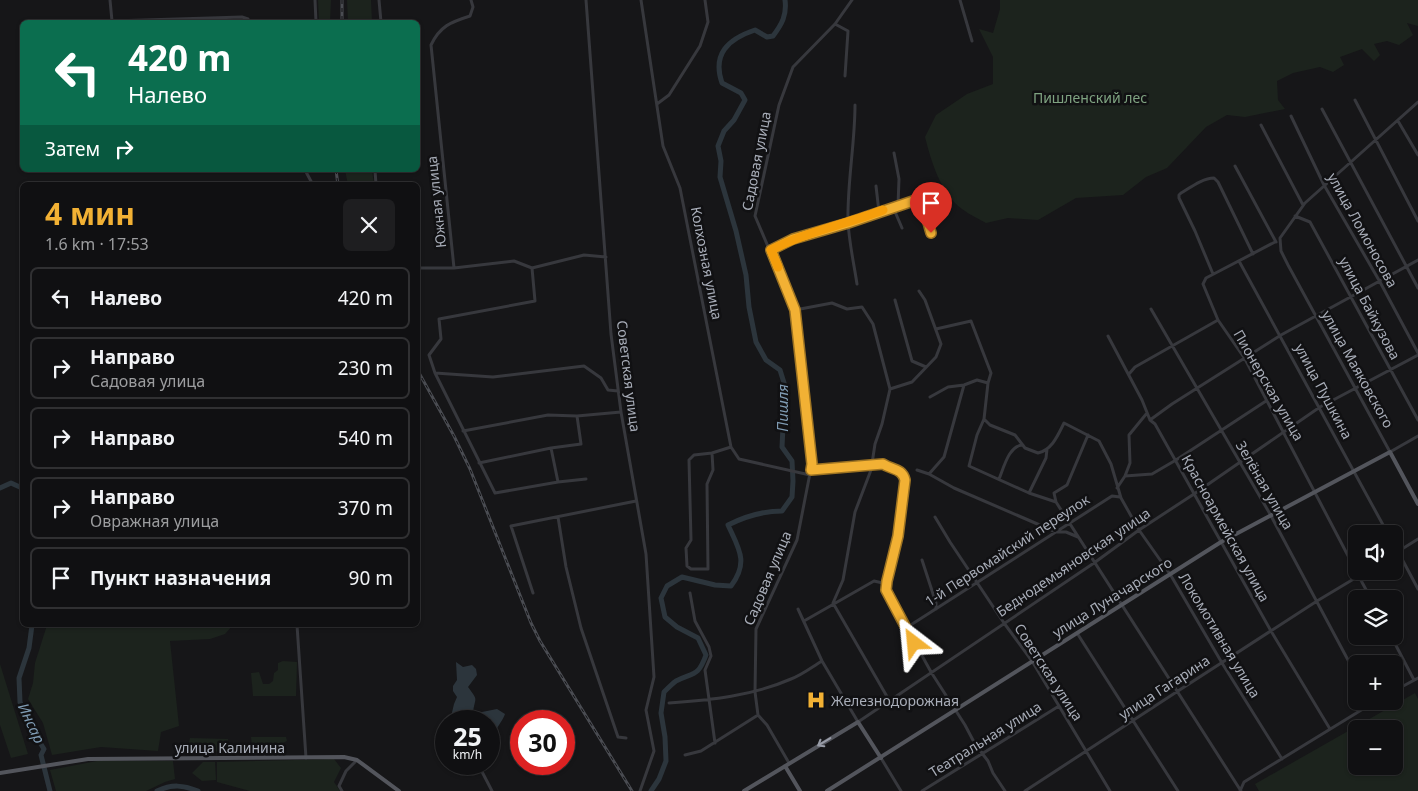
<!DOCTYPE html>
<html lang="ru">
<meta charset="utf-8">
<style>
body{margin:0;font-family:"Noto Sans",sans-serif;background:#1e1e20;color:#f1f3f6;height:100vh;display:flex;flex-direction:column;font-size:19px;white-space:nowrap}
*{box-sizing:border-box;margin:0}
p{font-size:16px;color:#9c9d9f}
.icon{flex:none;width:28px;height:28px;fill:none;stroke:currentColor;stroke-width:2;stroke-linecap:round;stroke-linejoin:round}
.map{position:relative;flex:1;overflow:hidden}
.side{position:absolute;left:20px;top:182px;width:400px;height:445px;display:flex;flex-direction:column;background:#101012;border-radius:8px;box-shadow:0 1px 4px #0004,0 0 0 1px #303032}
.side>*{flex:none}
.banner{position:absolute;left:20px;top:20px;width:400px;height:152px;border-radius:8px;box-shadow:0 1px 4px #0004,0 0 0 1px #303032;background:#0b6e4f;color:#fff;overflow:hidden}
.buttons{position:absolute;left:1348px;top:525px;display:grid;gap:10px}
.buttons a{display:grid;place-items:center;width:55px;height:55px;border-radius:8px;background:#101012;box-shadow:0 1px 4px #0004,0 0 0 1px #303032;font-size:25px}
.speed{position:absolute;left:435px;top:710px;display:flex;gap:10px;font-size:25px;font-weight:700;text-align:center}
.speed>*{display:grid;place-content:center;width:65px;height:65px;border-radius:50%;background:#101012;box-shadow:0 1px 4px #0004,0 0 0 1px #303032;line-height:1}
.speed small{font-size:12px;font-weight:400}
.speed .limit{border:8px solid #d22;background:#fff;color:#111}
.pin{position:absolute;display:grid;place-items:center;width:42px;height:42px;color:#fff;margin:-51px -21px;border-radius:50% 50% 50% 0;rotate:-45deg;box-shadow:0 0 5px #0007}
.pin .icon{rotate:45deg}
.me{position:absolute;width:55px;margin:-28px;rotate:331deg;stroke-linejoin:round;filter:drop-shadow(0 0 4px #0008)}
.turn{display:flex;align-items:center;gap:18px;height:105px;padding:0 25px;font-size:22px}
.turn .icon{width:65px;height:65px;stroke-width:2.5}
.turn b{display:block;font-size:35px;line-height:42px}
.then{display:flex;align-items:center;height:48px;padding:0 25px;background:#0003;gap:10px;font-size:19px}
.round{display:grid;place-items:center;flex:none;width:52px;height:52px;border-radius:8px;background:#1e1e20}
.head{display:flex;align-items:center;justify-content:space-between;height:85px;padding:0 25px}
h1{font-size:30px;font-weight:700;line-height:38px;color:#f2b134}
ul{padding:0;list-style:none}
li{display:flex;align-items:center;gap:15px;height:62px;margin:0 10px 8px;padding:0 15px;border:2px solid #303032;border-radius:8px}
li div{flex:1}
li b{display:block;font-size:19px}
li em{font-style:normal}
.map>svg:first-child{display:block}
.green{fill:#1c231d;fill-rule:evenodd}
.water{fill:#2c353c}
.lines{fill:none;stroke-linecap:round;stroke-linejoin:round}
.river{stroke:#2c353c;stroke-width:5}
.minor{stroke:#37383d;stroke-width:3}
.major{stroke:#53555c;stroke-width:4}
.rail-casing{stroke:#4a4c52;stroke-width:3}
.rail{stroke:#111113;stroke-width:1;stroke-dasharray:4;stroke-linecap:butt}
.oneway{stroke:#979ba6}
.route-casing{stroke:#9d7322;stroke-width:12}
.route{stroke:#f2b134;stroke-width:9}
.slow{stroke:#f59e0b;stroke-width:9}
.labels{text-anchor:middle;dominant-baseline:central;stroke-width:5;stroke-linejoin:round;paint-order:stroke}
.park-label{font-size:14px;fill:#7fa381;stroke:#111113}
.street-label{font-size:14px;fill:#a8adb8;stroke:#111113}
.poi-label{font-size:14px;fill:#a8adb8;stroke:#111113;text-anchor:start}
.water-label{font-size:15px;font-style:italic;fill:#7f9bb3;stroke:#111113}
</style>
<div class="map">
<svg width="1418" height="791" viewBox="0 0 1418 791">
<rect width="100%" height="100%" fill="#161618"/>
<!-- green -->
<path class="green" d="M318,0H331L330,22H319Z
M347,0H371L372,22H348Z
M1000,0H1418V26L1407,23L1413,35L1399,45L1387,41L1374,44L1380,55L1374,61L1362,49L1340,57L1344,65L1333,72L1320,67L1293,73L1277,81L1278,100L1285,109L1245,117L1227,115L1206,127L1167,168L1146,177L1123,195L1076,198L1038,220L1008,218L986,223C979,219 970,215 962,209C941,194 931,161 925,137L936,115L967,94L993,84V57L979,29L993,33L1000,9Z
M345,170H372L374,185H348Z
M47,625H233L225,634L210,639L170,641L179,726L161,732L158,751L101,747L52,755L43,723L28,699L33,683L35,663Z
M283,661L297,662L296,696H253L251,673L259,672L263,684H269L273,681L274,673L278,670V663Z
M0,664L28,754L11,758L0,725Z
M1415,693L1418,699V791H1259L1255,784ZM1356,729H1394V766H1356Z
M251,737H286L287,741L275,747L274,752H256L252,746Z
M190,738L228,739V746L247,745L248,752L187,751Z
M334,759L341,768L334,782L340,791H250L217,782V762Z
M97,761H173L175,779L165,782L146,791H56L50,770Z
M203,762H215L216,780L202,781L192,773Z"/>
<!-- water -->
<path class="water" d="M456,662L463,667L472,665L476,669L477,675L468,687C479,702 475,696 473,713H477L497,709L505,714C503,721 496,727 495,734L497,736L493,740L489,741V721H450L454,704L457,697L453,691V686L457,680Z"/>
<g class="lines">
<!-- river -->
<path class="river" d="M0,488L11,483L22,488
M32,625L29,648L19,678L20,702L30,727L44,749L41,755L50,791
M157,791C172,784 183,785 198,791
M651,791L659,779L666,761L665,737L661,713L664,692C667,689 672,684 676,681C694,672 698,677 706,655L698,638L677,627L665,617L661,598L667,586L682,577L715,585L731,586C749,562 739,549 728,525C746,516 762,511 782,511L792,497L793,481L792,461L782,447L785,386L780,370L766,360L756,342L749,307L746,275L736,231L720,177L721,161L718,146L724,131L734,120L745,100L741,93L722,83C712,54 728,39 755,30L767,37L773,36C782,24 787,15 785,0"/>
<!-- minor -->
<path class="minor" d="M110,0L112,21L242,17L248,19L250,22
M315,0L316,22
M379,0L381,22
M586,0L611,334L621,412L646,554L654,677L646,710L654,751L640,791
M641,0L663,146L680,188L731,447L739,459L810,475
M960,0L972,41
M835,24L848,31L845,76
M1355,100L1418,221
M1418,102L1305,203L1280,238L1281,251L1288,265L1390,452L1418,436
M657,104L669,95L700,46L708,22L705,0
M855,105C855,144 847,183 848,222C849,242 854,264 857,284
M1322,109L1418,288
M1291,116L1324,185L1380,282L1418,353
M1398,121L1418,155
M1261,125L1303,205
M894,153L899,179L898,205
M1235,166L1276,242
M305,170L313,185
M375,170L376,185
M876,186L879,212
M916,200L924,208L931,233
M893,207L902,228
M1295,216L1310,222L1418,420
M1275,242L1206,278L1203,284L1218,320L1245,359L1356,571
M771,250C797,237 820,232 847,223C873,215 898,202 925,198L933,186
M1239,261L1388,534
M418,268H454L514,261L532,268
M454,268L431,45C440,26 451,22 470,16L473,7L471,0
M1213,274L1195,231L1179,198V195L1181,193C1191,187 1203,178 1214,178L1218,182L1253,254
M895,300L912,361L926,367
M1151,309L1270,514L1356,675
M795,310L832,303L847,309L862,307L873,324L890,389L882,424L875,444L871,470L855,512L843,580L833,603L889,700
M1108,336L1142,400L1150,420L1155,424L1271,631L1330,729
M435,373L493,377L584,366L601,378L608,390L618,391
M1129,374L1135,367L1218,320
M988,383L984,419L977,435L969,466L1029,493
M890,389L912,382L936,357L941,344L925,300L919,291
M930,397L948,387L964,385L977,380L988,383L991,373L971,321L936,329
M577,416L581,444L551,448L558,482L495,493L435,373L429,355L441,339L439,319L535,301L532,268L584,255L606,257
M984,419L990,425L1015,435L1025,448L1038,453C1052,450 1058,435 1064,423L1099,441L1111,464L1121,498L1139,530L1170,574L1222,663L1282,759
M1150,420L1172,404L1281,335L1418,260
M463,431L548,415L577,416L621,412
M1088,435L1067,485L1054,493L1056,502L1241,791
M1047,449L1046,458L1029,493L1056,502
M712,453L694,455L689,460L691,540L686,548L687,566L691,569H708L707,484L713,470L712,453L731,447
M479,463L551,448
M811,470L883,464C892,470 903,469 905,480L898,536L887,581L886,590L931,672L965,725L975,744L988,761L993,773L1005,791
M917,470L929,474L954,488L1056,532H1066L1078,537
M929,474L944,457L964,385
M1125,476L1130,463L1129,435L1147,413
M999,479C1004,467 1009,445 1023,445
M558,482L586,479
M1117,488L1125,476L1152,474L1176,460L1266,401
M558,517L566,567L581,628L618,737L626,738
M935,517L950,542L1004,623L1032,661L1110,791
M1394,544L1418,589
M1394,554L1418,539
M922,560L936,603V609
M1356,571L1371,599
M533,593L511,526L636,501
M690,593L695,621L709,647L711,656L705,670L715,743
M798,609L822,661L858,722L1094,563L1139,530L1194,494L1320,407L1418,355
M804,621L874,581L887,584
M297,625L306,758
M906,628L1112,496L1120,497
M1077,633L1178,791
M1391,636L1414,680
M1394,691L1418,678
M669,703C711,700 752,696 791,679C802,675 812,667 822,661
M685,755L701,751L758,715
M881,758L901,791
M789,763L767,725L758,715L755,692L756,629L797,540L812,463L795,310L755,216L779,105L793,67L835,24L852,0
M460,764H467
M478,764L492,791
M342,791L339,786L346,771L357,760
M922,791L1059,706
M1025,791L1178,691L1317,601L1367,571
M1240,791L1244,782L1376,701"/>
<!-- major -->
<path class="major" d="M785,766L800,791
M0,773L88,759L344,757L357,760L399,791
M744,791L858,722L881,758
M827,791L1221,542L1390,452L1418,504"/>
<!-- rail casing -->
<g class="rail-casing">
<path id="rail" d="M342,0V22
M336,170L338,185
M418,371L454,436L470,469L531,623L540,641L632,791"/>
</g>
<!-- rail -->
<use href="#rail" class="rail"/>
</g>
<!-- one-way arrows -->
<defs><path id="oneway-shaft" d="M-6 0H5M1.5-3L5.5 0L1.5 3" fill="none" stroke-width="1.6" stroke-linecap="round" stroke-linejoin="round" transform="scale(1.25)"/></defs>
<use class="oneway" href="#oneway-shaft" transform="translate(824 742) rotate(149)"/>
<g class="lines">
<!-- route casing -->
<g class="route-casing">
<path id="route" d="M914,643L886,590L887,581L898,536L905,480C902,468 892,470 883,464L811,470L812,464L795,310L771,250L793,239L848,223L916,200L924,208L931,233"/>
</g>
<!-- route -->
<use href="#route" class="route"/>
<!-- slow -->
<path class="slow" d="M778,267L771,250C806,232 846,224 883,210"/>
</g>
<!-- icons -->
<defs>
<g id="hospital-bare" transform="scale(1.5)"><path d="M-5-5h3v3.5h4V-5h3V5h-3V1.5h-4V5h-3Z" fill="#f2b134" stroke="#111113" stroke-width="2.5" paint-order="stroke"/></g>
</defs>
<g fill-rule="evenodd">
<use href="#hospital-bare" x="816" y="700"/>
</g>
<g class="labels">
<!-- park labels -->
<g class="park-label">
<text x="1090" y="97">Пишленский лес</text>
</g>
<!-- street labels -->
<g class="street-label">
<text transform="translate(756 161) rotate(-79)">Садовая улица</text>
<text transform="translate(436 202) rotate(-96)">Южная улица</text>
<text transform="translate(1363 230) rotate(61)">улица Ломоносова</text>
<text transform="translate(707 263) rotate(79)">Колхозная улица</text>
<text transform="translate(1370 308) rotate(62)">улица Байкузова</text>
<text transform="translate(1358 369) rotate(61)">улица Маяковского</text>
<text transform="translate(629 376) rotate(83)">Советская улица</text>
<text transform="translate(1269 385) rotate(60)">Пионерская улица</text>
<text transform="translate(1324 391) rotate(62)">улица Пушкина</text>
<text transform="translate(1265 485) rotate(60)">Зелёная улица</text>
<text transform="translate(1226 528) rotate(61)">Красноармейская улица</text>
<text transform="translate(1007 550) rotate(-33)">1-й Первомайский переулок</text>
<text transform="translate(1073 562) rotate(-34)">Беднодемьяновская улица</text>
<text transform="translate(767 578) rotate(-67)">Садовая улица</text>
<text transform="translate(1112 597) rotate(-32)">улица Луначарского</text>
<text transform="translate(1220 635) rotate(59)">Локомотивная улица</text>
<text transform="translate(1049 672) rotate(57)">Советская улица</text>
<text transform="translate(1164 687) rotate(-33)">улица Гагарина</text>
<text transform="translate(985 739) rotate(-32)">Театральная улица</text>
<text x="230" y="747">улица Калинина</text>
</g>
<!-- poi labels -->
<g class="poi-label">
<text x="831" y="700">Железнодорожная</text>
</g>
<!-- water labels -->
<g class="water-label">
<text transform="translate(782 408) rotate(-90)">Пишля</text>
<text transform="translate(32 723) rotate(65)">Инсар</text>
</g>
</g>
</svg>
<div class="buttons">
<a><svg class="icon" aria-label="sound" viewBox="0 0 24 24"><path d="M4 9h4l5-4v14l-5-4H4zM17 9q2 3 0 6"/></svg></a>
<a><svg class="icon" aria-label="layers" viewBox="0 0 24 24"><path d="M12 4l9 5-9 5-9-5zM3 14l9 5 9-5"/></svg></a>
<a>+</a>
<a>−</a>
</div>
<div class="speed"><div>25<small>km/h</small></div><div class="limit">30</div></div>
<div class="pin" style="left:931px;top:233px;background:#d93025"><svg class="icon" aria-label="arrive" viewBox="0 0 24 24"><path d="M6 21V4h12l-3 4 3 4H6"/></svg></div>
<svg class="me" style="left:914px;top:643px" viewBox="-20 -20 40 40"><path d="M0-17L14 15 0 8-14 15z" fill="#f2b134" stroke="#fff" stroke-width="4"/></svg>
<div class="banner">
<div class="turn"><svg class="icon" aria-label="left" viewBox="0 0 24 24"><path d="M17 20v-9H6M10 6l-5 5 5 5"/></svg><div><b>420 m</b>Налево</div></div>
<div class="then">Затем<svg class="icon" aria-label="right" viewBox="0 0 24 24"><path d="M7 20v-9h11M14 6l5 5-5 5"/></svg></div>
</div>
<section class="side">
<div class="head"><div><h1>4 мин</h1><p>1.6 km · 17:53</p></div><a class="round"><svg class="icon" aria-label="close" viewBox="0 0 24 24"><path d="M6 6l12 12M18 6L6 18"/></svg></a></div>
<ul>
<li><svg class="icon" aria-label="left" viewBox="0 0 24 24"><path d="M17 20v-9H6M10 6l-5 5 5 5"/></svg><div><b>Налево</b></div><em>420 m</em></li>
<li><svg class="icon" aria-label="right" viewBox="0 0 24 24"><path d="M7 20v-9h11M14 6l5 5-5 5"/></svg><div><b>Направо</b><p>Садовая улица</p></div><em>230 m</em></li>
<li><svg class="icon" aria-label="right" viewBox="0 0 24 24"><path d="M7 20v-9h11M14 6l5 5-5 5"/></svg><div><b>Направо</b></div><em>540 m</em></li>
<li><svg class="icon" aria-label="right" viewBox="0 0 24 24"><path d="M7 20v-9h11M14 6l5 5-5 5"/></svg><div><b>Направо</b><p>Овражная улица</p></div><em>370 m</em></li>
<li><svg class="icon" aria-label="arrive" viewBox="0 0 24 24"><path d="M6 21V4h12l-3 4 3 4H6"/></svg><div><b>Пункт назначения</b></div><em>90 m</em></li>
</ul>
</section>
</div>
